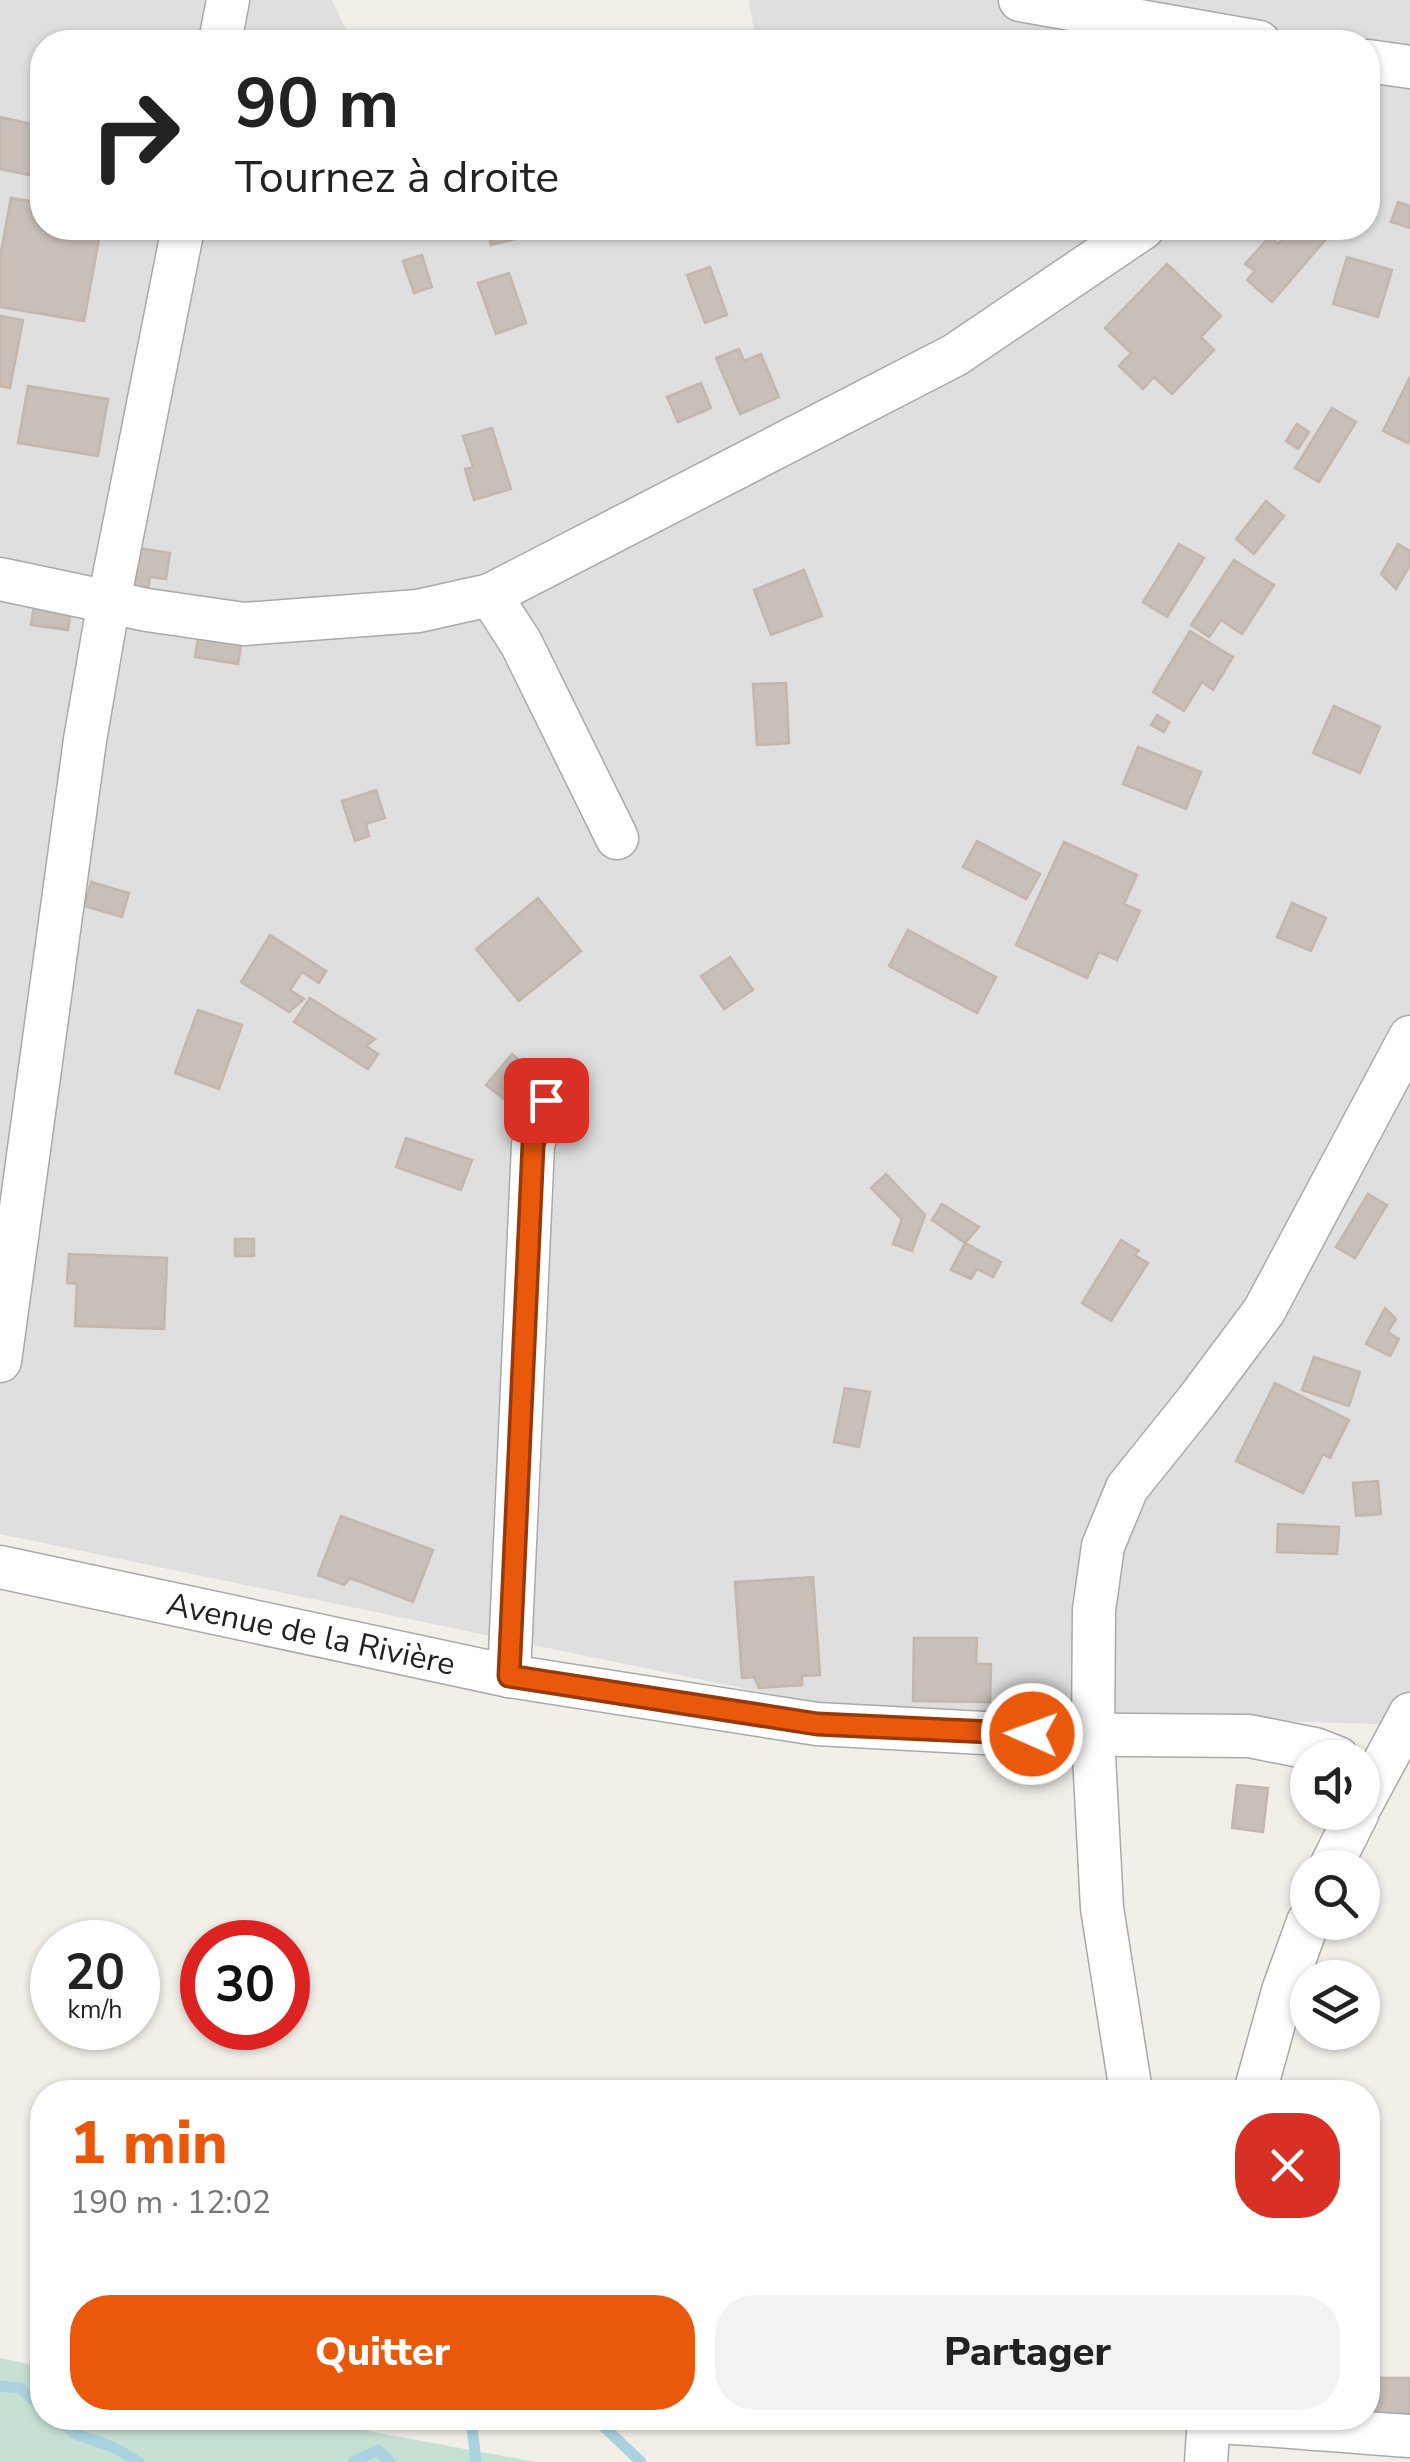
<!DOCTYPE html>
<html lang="fr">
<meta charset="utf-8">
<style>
body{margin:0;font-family:"Nunito Sans",sans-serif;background:#f2f2f2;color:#222;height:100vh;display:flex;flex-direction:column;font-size:38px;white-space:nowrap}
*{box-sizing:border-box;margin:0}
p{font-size:32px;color:#767676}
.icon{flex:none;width:55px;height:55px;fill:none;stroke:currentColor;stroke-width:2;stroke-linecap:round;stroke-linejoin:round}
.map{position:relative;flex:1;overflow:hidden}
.side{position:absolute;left:30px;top:2080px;width:1350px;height:350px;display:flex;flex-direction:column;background:#fff;border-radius:40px;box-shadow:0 2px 8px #0004}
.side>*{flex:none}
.top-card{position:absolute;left:30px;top:30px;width:1350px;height:210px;border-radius:40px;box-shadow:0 2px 8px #0004;background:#fff;color:#222;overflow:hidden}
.tools{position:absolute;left:1290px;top:1740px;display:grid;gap:20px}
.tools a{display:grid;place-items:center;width:90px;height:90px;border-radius:50%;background:#fff;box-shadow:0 2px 8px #0004;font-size:50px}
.speed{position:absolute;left:30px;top:1920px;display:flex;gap:20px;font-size:50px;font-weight:700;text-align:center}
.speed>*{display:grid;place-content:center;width:130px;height:130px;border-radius:50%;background:#fff;box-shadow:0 2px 8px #0004;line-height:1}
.speed small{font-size:25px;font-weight:400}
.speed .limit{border:15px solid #d22;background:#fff;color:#111}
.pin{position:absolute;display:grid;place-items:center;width:85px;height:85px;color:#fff;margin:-42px;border-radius:20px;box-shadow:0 5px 15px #0006}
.me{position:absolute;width:110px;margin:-55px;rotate:272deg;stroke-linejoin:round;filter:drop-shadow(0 0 8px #0008)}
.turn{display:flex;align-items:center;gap:35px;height:210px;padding:0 40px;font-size:45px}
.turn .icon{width:130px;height:130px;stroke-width:2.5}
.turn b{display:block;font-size:70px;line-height:85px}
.round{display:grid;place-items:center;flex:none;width:105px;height:105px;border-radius:40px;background:#f2f2f2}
.summary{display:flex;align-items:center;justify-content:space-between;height:170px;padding:0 40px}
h1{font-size:60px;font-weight:800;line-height:75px;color:#ea580c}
.cta{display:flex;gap:20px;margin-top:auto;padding:20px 40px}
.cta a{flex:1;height:115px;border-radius:40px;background:#ea580c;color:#fff;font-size:40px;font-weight:800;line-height:115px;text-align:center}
.cta a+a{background:#f2f2f2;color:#222}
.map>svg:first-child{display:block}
.residential{fill:#e0dfdf}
.wetland{fill:#c6e0d4}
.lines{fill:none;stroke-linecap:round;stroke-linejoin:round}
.stream{stroke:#aad3df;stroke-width:11}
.building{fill:#c7bfb8;stroke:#c4b6ab;stroke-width:2.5}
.minor-casing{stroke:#a9a9a9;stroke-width:45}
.minor{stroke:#fff;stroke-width:42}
.route-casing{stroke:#983908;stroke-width:25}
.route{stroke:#ea580c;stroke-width:18}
.labels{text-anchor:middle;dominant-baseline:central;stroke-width:9;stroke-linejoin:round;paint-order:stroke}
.street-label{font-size:32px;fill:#222;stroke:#fff}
</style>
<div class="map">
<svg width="1410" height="2462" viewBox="0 0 1410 2462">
<rect width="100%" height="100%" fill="#f2efe9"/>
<!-- residential -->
<path class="residential" d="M0,0H332L352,42H42V228H1368V42H756L749,2V0H1410V1725L832,1707L0,1534Z"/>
<!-- wetland -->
<path class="wetland" d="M0,2358L42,2367V2418H297L536,2462H0Z"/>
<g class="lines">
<!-- stream -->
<path class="stream" d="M0,2386L20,2388L42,2407
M56,2418L76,2434L113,2447L139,2462
M471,2418L476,2462
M584,2418L600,2423L641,2462
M353,2462L378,2450L390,2462"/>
</g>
<!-- building -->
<path class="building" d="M935,32L938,42H901Z
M0,117L40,126L29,175L0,169Z
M11,198L42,203V228H101L84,321L0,307V257Z
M1398,202L1410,206V228L1391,222Z
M496,228H525L527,236L491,245L487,230Z
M1292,228H1314L1327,238L1272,302L1247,280L1255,271L1245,264L1270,236L1278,244Z
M422,255L432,287L414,293L403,261Z
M1347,257L1392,270L1378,317L1333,304Z
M1167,264L1221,316L1201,337L1214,350L1172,394L1154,377L1143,389L1119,366L1131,353L1105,328Z
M710,267L727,315L705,323L687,275Z
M509,273L526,323L496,334L478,283Z
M0,316L23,320L10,388L0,386Z
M739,349L744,361L761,354L779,397L740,414L716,358Z
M1410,377V439L1408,443L1383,431Z
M701,383L711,408L678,422L667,397Z
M28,386L108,399L98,456L18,443Z
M1332,408L1356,422L1319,482L1295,468Z
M1297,424L1309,432L1298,449L1286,441Z
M492,428L511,489L474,500L465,469L473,467L463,436Z
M1266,501L1284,516L1254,554L1236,539Z
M1179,544L1204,558L1167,617L1143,602Z
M1398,544L1410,551V565L1396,589L1381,574Z
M132,547L170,553L166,579L150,577L148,589L125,585Z
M1234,560L1274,585L1242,634L1221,620L1209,637L1191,625Z
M804,570L822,616L771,635L754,590Z
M34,605L71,611L68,630L31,625Z
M1190,631L1233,657L1213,690L1202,682L1184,711L1153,692Z
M198,638L241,645L238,664L195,657Z
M786,683L789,743L757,745L753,684Z
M1334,706L1380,727L1360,773L1313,753Z
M1157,715L1169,722L1164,732L1151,725Z
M1138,747L1201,772L1186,809L1123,784Z
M376,790L385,818L366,824L369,836L355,841L342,801Z
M977,841L1040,874L1026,899L963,867Z
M1064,842L1137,875L1124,904L1140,911L1117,960L1099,952L1087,978L1016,945Z
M91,882L129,893L122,917L84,906Z
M538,898L581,951L519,1001L476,949Z
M1292,903L1326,918L1311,951L1277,937Z
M908,930L996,977L977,1013L889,966Z
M270,935L326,971L319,983L302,972L290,990L304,999L289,1012L241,982Z
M730,957L753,990L724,1009L701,976Z
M310,998L375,1039L366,1046L378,1054L368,1069L294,1022Z
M198,1010L242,1025L219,1089L175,1073Z
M512,1054L530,1069L504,1099L486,1085Z
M406,1138L472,1160L461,1190L396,1167Z
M886,1174L925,1215L912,1251L893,1244L902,1219L871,1188Z
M1368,1194L1387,1205L1355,1258L1336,1247Z
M942,1204L979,1227L965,1243L932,1220Z
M235,1239H254V1256H235Z
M1121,1240L1139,1251L1134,1255L1148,1263L1111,1321L1082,1303Z
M965,1243L1001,1262L993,1277L977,1269L971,1279L951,1270Z
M69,1254L167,1258L164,1329L75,1326L77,1284L67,1283Z
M1385,1308L1396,1319L1388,1332L1399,1339L1390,1356L1366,1344Z
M1314,1357L1360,1372L1349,1406L1302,1390Z
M1275,1383L1349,1420L1330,1458L1323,1454L1303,1493L1236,1461Z
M845,1388L870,1392L859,1447L834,1442Z
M1378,1481L1381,1514L1356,1516L1353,1483Z
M341,1516L433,1550L413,1602L350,1578L344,1585L318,1575Z
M1278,1524L1339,1527L1337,1554L1277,1552Z
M813,1577L820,1675L802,1676V1685L759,1688L754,1677L742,1678L735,1582Z
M914,1638H977L976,1664H991L990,1702L913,1701Z
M1237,1785L1268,1788L1263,1832L1232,1828Z
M1368,2378H1410V2418L1368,2419Z"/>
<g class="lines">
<!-- minor casing -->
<g class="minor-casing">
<g id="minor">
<path d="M1020,0L1259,42"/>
<path d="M220,42L228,0"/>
<path d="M1368,61L1410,67"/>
<path d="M0,579L147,610L244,624L418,611L490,595L955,355L1143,228"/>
<path d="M490,595L521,643L617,838"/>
<path d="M0,1361L85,740L109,601L183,228"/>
<path id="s1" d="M0,1567L509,1676L817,1724L1002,1734L1249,1736L1315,1749L1338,1758"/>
<path d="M509,1676L533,1145L547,1100"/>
<path d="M1362,1803L1410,1714"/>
<path d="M1330,1868L1358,1812"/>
<path d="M1131,2092L1102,1908L1093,1736L1094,1610L1103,1546L1127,1488L1196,1402L1264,1311L1410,1037"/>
<path d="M1255,2092L1283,1991L1308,1922"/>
<path d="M1208,2422C1276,2424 1342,2432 1410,2436"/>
<path d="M1206,2462L1209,2418"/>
</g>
</g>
<!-- minor -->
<use href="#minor" class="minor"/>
</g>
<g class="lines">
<!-- route casing -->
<g class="route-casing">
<path id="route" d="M546,1100L533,1145L509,1676L817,1724L1032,1734"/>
</g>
<!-- route -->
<use href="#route" class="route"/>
</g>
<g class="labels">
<!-- street labels -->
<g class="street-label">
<text stroke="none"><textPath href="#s1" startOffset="318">Avenue de la Rivière</textPath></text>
</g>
</g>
</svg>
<div class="tools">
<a><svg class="icon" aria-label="sound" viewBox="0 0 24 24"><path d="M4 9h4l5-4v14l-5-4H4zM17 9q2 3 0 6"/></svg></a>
<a><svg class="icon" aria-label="search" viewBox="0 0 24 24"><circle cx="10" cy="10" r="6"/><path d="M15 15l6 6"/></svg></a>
<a><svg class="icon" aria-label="layers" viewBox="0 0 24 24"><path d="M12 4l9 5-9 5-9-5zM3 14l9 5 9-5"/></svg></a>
</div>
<div class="speed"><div>20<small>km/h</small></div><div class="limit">30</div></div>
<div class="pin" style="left:546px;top:1100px;background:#d93025"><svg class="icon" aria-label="arrive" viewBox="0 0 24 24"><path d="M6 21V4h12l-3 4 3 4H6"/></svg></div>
<svg class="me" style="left:1032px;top:1734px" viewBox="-20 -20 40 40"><circle r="17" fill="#ea580c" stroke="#fff" stroke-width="3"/><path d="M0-11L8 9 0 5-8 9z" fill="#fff"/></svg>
<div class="top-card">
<div class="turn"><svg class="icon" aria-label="right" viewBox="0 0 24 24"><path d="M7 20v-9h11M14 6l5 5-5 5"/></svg><div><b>90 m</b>Tournez à droite</div></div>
</div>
<section class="side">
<div class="summary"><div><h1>1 min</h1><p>190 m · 12:02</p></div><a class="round" style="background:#d93025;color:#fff"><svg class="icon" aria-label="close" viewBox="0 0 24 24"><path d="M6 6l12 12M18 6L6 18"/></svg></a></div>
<div class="cta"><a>Quitter</a><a>Partager</a></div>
</section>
</div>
